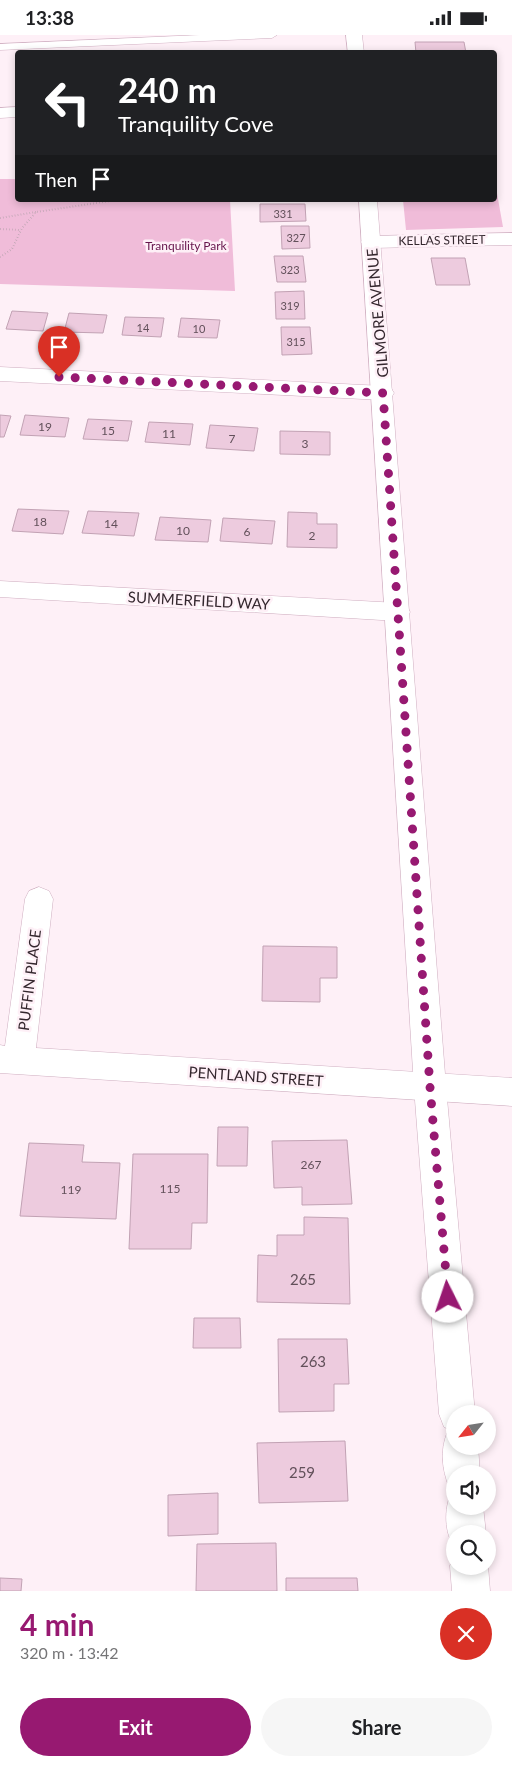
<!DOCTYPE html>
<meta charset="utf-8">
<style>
body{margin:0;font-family:Lato,sans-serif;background:#f6f6f6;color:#202124;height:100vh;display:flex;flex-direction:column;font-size:19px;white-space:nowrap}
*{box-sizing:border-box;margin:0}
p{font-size:16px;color:#757577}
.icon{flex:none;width:28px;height:28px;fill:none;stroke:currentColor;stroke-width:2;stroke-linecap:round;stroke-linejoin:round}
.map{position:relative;height:1556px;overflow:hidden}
.side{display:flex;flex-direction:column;background:#fff;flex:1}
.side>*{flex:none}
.guide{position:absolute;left:15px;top:15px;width:482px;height:152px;border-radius:5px;box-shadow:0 2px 8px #0003;background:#202124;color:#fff;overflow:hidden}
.needle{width:32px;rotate:240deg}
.controls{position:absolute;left:446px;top:1370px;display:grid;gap:10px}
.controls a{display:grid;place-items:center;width:50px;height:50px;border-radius:50%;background:#fff;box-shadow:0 2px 8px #0003;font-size:25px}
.pin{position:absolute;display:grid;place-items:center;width:42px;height:42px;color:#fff;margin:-51px -21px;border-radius:50% 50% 50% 0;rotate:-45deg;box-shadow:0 0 5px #0007}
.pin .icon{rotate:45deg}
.me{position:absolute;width:55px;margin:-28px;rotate:356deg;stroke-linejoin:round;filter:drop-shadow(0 0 4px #0008)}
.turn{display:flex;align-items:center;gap:18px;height:105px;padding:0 20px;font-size:22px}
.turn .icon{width:65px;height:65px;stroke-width:2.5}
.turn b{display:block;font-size:35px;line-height:42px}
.then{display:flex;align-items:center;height:48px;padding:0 20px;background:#0003;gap:10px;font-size:19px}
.round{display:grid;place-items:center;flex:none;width:52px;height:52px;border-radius:26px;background:#f6f6f6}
.overview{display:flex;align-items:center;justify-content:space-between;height:85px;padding:0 20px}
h1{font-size:30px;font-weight:700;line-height:38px;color:#971971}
.button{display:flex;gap:10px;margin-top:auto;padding:10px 20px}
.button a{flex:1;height:58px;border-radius:30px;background:#971971;color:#fff;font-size:20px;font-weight:700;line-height:58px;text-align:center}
.button a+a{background:#f6f6f6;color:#202124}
.status{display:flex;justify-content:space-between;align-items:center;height:35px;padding:0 25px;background:#fff;direction:ltr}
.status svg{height:14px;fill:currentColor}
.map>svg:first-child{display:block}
.green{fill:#f0bcd9}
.building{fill:#edcbde;stroke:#c2a2b4}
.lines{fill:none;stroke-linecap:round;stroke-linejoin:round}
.lane-casing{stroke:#cfaec0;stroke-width:1}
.street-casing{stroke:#cfaec0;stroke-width:1}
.secondary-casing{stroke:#cfaec0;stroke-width:1}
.path{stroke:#aa9ca3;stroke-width:2;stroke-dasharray:0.5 2.5;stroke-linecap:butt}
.lane{fill:#fff;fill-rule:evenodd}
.street{fill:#fff;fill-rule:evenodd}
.secondary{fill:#fff;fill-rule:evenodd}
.route{stroke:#971971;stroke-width:9;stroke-dasharray:0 16.2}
.labels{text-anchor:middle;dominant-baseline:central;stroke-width:5;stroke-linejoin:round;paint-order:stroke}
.far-number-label{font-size:11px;fill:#62505a}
.far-street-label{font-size:12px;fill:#34272e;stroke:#fef0f7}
.far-park-label{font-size:12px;fill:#66154c;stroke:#fef0f7}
.number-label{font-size:12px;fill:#62505a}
.street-label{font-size:15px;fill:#34272e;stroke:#fef0f7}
.near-number-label{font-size:15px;fill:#62505a}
</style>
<div class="status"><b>13:38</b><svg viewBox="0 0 49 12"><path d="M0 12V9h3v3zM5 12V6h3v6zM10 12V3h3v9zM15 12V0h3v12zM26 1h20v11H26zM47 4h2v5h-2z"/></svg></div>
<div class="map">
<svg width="512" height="1556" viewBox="0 0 512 1556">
<rect width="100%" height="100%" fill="#fef0f7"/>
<!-- green -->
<path class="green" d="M0,144H17L18,165H230L235,256L0,249Z
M495,147L503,192L406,195L403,165H495Z"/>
<!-- building -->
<path class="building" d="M415,7H464L466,18H416Z
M260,169H305L306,186L260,187Z
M281,191H309L310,213L282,214Z
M274,221H303L306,247H277Z
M431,223H465L470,250H436Z
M304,256L305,284H276L275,257Z
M12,276L48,278L43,296L6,294Z
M69,278L107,280L103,298L64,297Z
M125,282L164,283L161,302L122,300Z
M181,283L220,285L217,303L178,302Z
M281,292H310L312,319L282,320Z
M0,380L11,381L4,402H0Z
M25,380L69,383L65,402L20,400Z
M88,384L132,386L128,406L83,404Z
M149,387L193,389L190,410L145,407Z
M210,390L258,393L254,416L206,413Z
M280,396L330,397V420L280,419Z
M18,474L69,476L63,499L12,496Z
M88,476L139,478L134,501L82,498Z
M288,477L317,478V489H337V513L287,512Z
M160,482L211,485L208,507L155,505Z
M223,483L275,486L272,509L220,506Z
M263,911L337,912V943H320V967L262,966Z
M218,1092H248L247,1131H217Z
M347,1105L352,1169L302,1170V1152L274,1153L272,1106Z
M29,1108L84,1110L82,1127L120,1128L116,1184L20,1181Z
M133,1119H208L207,1188H192L191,1214H129Z
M304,1182L348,1183L350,1269L257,1267L258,1220L277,1221V1200H304Z
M194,1283H240L241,1313H193Z
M278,1304H347L349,1349H334V1376L279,1377Z
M345,1406L348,1466L259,1468L257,1408Z
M218,1458V1499L168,1501V1460Z
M276,1508L277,1556H196L197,1509Z
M0,1543L22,1544L21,1556H0Z
M286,1543H357L358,1556H286Z"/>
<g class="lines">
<!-- lane casing -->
<g class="lane-casing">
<path id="lane" d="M200,0H277L272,3L0,15V9Z"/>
</g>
<!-- street casing -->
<g class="street-casing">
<path id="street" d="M18,72V82L0,83V73Z
M512,198V210L371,213L364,211L361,207L364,203L371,201Z
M0,332L383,351L391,353L394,358L391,363L383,365L0,346Z
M0,546L398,568L407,571L410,577L407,583L398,586L0,562Z
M39,852L49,856L53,864L36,1013L512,1043V1071L0,1038V1010L5,1011L25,864L29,856Z"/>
</g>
<!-- secondary casing -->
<g class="secondary-casing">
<path id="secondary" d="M346,0H362L364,18H348Z
M359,165H377L446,1052L475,1379H455V1411H478L480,1439H455V1454L449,1452C442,1434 440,1416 447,1398L453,1396L444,1392L439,1379L414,1052Z
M455,1456V1471H483L486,1499H455V1513C444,1498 444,1474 451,1458Z
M455,1519V1531L488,1530L490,1556H452L450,1531Z"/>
</g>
<!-- path -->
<path class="path" d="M0,183L36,177
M0,194L20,195
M0,222L12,214L22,193L36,177L117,165"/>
<!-- lane -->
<use href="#lane" class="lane"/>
<!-- street -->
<use href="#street" class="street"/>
<!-- secondary -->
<use href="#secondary" class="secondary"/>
</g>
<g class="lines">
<!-- route -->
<path class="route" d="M59,342L383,358L430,1052L448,1262"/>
</g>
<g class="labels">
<!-- far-number labels -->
<g class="far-number-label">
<text x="283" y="178">331</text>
<text x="296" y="202">327</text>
<text x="290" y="234">323</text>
<text x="290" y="270">319</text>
<text x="143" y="292">14</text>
<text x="199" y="293">10</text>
<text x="296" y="306">315</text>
</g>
<!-- far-street labels -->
<g class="far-street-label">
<text transform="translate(442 205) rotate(-1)">KELLAS STREET</text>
</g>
<!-- far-park labels -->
<g class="far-park-label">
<text x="186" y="210">Tranquility Park</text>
</g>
<!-- number labels -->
<g class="number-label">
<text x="45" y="391">19</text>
<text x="108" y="395">15</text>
<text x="169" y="398">11</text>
<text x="232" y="403">7</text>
<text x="305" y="408">3</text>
<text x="40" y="486">18</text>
<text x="111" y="488">14</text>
<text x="183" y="495">10</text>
<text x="247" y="496">6</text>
<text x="312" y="500">2</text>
<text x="311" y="1129">267</text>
<text x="170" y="1153">115</text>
<text x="71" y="1154">119</text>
</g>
<!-- street labels -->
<g class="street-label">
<text transform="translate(377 278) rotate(-95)">GILMORE AVENUE</text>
<text transform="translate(199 565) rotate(3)">SUMMERFIELD WAY</text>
<text transform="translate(29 945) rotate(-83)">PUFFIN PLACE</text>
<text transform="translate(256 1041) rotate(4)">PENTLAND STREET</text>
</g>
<!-- near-number labels -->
<g class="near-number-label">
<text x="303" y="1244">265</text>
<text x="313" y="1326">263</text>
<text x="302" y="1437">259</text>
</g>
</g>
</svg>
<div class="controls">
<a><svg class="needle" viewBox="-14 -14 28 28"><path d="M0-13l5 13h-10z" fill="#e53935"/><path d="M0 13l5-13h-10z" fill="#757577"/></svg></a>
<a><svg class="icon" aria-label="sound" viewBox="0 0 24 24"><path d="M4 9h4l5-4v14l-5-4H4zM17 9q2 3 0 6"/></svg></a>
<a><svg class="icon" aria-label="search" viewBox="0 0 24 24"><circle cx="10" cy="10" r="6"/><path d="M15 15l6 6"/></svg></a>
</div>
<div class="pin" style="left:59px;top:342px;background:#d93025"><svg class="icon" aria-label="arrive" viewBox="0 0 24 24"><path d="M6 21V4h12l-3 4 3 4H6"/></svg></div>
<svg class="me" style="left:448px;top:1262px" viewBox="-20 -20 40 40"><circle r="19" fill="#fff"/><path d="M0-13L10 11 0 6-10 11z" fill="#971971"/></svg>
<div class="guide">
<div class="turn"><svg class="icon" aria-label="left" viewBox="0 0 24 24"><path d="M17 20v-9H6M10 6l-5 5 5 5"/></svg><div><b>240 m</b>Tranquility Cove</div></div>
<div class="then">Then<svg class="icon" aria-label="arrive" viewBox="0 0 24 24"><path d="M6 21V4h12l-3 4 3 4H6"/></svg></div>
</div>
</div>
<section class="side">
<div class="overview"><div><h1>4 min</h1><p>320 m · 13:42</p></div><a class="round" style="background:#d93025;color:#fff"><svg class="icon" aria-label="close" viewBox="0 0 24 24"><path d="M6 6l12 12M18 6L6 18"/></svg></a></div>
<div class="button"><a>Exit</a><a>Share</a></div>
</section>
